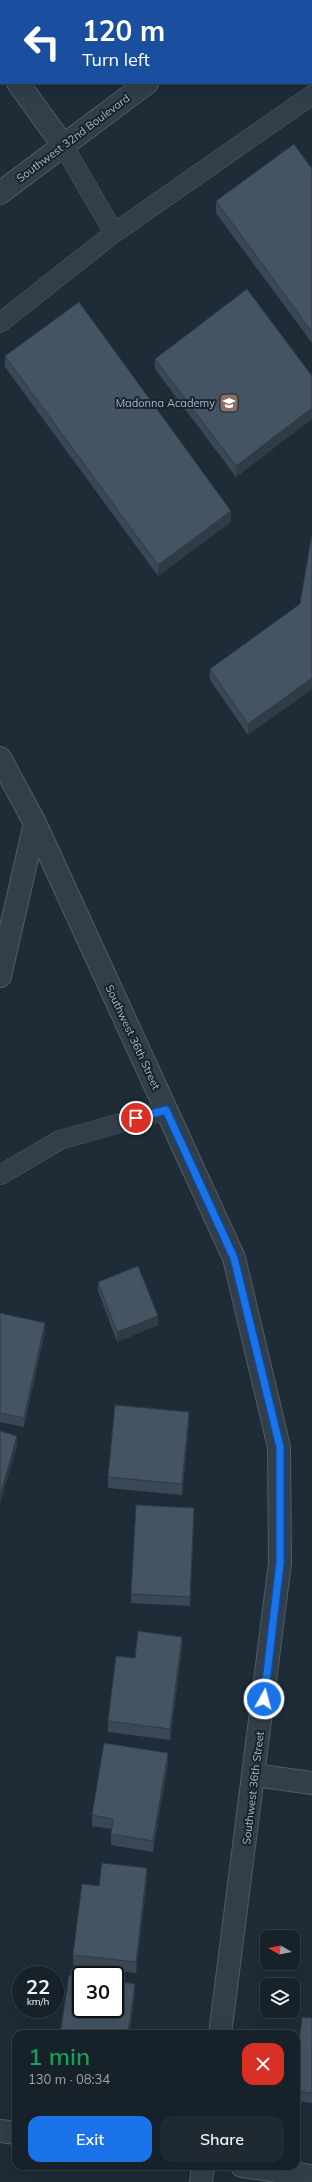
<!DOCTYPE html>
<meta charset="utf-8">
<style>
body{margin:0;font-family:Mulish,sans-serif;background:#1f2932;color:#f1f3f6;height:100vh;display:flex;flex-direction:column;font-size:15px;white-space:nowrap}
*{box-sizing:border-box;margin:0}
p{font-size:13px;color:#9ea3a8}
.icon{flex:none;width:22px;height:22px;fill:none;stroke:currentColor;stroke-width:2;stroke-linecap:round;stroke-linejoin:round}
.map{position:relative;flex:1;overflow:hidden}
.details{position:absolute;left:12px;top:2030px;width:288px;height:140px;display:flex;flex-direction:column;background:#16212a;border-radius:12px;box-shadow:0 4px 16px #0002,0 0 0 1px #353e47}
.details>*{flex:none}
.hud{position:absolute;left:0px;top:0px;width:312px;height:84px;box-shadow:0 4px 16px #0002,0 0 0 1px #353e47;background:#1a4fa0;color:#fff;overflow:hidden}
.needle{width:26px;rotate:279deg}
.tools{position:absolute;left:260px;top:1930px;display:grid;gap:8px}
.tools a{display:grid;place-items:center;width:40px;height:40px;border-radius:8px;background:#16212a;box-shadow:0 4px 16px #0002,0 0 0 1px #353e47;font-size:20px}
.speed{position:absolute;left:12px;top:1966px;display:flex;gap:8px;font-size:20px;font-weight:700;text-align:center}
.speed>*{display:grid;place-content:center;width:52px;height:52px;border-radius:50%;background:#16212a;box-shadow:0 4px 16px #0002,0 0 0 1px #353e47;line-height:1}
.speed small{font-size:10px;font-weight:400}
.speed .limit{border:2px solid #111;border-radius:6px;background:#fff;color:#111}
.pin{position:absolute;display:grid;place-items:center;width:34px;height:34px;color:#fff;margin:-17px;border:2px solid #fff;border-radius:50%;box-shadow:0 1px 4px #0007}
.me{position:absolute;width:44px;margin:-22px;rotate:7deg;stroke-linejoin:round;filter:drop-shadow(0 0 3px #0008)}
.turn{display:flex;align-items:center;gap:14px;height:84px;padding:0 16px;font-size:18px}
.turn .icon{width:52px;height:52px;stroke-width:2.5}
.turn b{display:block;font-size:28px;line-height:34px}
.round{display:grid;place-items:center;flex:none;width:42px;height:42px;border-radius:12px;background:#1f2932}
.head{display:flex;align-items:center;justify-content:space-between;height:68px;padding:0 16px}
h1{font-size:24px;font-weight:600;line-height:30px;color:#1e9e55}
.action{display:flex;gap:8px;margin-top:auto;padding:8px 16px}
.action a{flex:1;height:46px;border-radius:12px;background:#1a73e8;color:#fff;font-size:16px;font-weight:600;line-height:46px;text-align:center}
.action a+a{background:#1f2932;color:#f1f3f6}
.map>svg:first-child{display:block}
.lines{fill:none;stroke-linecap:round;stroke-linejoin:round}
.lane-casing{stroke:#4f5c67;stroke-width:20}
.street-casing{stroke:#4f5c67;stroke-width:24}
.lane{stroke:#323e49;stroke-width:19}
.street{stroke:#323e49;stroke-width:22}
.wall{fill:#3a4855}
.shaded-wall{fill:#303b45}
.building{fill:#445463;stroke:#303b45}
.route-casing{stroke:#114b97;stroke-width:10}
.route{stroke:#1a73e8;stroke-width:7}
.labels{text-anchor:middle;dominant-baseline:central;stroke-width:4;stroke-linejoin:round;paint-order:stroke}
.street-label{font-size:11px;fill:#acb9c6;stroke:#18232d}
.poi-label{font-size:11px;fill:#acb9c6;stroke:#18232d;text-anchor:end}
</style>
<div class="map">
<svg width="312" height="2182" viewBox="0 0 312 2182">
<rect width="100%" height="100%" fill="#1e2c38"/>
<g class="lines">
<!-- lane casing -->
<g class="lane-casing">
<path id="lane" d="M63,145L114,233L312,95
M0,323L114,233
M0,1175L60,1140L166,1110"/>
</g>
<!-- street casing -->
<g class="street-casing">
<path id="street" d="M257,1L258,0
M0,58L1,60
M18,83L63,145
M0,193L147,83
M0,758L35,823L234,1258L279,1447L280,1563L220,2034
M0,976L35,823
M254,1775L312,1783
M0,2131L16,2133
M242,2166L312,2176
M201,2182L203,2166"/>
</g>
<!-- lane -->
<use href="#lane" class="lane"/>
<!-- street -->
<use href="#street" class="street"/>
</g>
<!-- wall -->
<path class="wall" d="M50,0H118L117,1H51Z
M312,169V343L216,213V201Z
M5,356L231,522L158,576L5,367Z
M155,359L312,376V419L236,477L155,369Z
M312,534V689L248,735L210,680V669L300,604Z
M98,1282L158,1325L117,1342L98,1291Z
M0,1313L45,1332L24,1427L0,1422Z
M189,1423L182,1495L108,1488V1477Z
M194,1517L190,1606L131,1603V1594Z
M182,1648L170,1740L108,1732V1721L135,1658Z
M168,1764L153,1852L111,1845V1834L112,1829L92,1826V1815Z
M147,1879L136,1973L73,1965V1955L99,1886Z
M312,2018V2103L296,2101V2070Z"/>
<!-- shaded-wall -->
<path class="shaded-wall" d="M105,0H118L117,1H104Z
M312,408V419L236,477V466Z
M231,511V522L158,576V565Z
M312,678V689L248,735V724Z
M158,1316V1325L117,1342V1332Z
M45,1323V1332L24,1427V1418Z
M189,1412V1423L182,1495V1484Z
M17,1436V1445L0,1505V1496Z
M194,1508V1517L190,1606V1597Z
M182,1637V1648L170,1740V1729Z
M168,1753V1764L153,1852V1841Z
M147,1868V1879L136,1973V1962Z
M135,1984V1995L130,2034H128Z"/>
<!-- building -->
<path class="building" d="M56,0H105L104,1H57Z
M294,144L312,169V332L216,201Z
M247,289L312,376V408L236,466L155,359Z
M79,302L231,511L158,565L5,356Z
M312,534V678L248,724L210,669L300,604Z
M138,1266L158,1316L117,1332L98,1282Z
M0,1313L45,1323L24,1418L0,1413Z
M115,1405L189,1412L182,1484L108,1477Z
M0,1431L17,1436L0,1496Z
M136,1505L194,1508L190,1597L131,1594Z
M138,1631L182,1637L170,1729L108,1721L116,1656L135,1658Z
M104,1743L168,1753L153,1841L111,1834L113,1819L92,1815Z
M102,1863L147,1868L136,1962L73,1955L82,1884L99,1886Z
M69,1975L81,1976V2009H115V1981L135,1984L128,2034H60Z
M302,2017L312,2018V2093L296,2091V2070Z"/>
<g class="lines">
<!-- route casing -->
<g class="route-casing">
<path id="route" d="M136,1118L166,1110L234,1258L280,1447V1563L264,1699"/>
</g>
<!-- route -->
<use href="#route" class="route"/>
</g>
<!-- icons -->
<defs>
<g id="school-square" transform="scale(1)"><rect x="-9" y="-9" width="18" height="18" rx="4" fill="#8d6e63" stroke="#18232d"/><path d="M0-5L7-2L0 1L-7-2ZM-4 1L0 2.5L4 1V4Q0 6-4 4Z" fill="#fff"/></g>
</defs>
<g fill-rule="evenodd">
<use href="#school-square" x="229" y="403"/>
</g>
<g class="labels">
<!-- street labels -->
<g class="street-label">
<text transform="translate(73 138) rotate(-37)">Southwest 32nd Boulevard</text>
<text transform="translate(133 1037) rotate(65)">Southwest 36th Street</text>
<text transform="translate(253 1788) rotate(-83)">Southwest 36th Street</text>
</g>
<!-- poi labels -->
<g class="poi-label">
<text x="215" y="403">Madonna Academy</text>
</g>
</g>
</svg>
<div class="tools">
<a><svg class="needle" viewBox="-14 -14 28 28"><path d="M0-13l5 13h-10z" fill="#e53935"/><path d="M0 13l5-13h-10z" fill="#9ea3a8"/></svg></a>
<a><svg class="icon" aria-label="layers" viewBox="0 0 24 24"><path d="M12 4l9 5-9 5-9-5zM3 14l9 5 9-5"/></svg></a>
</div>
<div class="speed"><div>22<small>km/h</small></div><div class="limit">30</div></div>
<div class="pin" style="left:136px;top:1118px;background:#d93025"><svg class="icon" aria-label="arrive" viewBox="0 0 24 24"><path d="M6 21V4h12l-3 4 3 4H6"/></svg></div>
<svg class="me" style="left:264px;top:1699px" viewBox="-20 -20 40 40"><circle r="17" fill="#1a73e8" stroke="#fff" stroke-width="3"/><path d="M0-11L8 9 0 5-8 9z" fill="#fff"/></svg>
<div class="hud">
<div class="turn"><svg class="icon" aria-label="left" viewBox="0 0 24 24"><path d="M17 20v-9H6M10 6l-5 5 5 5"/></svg><div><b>120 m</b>Turn left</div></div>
</div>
<section class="details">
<div class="head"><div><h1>1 min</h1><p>130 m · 08:34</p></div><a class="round" style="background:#d93025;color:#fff"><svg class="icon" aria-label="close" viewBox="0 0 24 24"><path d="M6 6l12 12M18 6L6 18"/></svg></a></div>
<div class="action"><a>Exit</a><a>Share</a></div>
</section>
</div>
